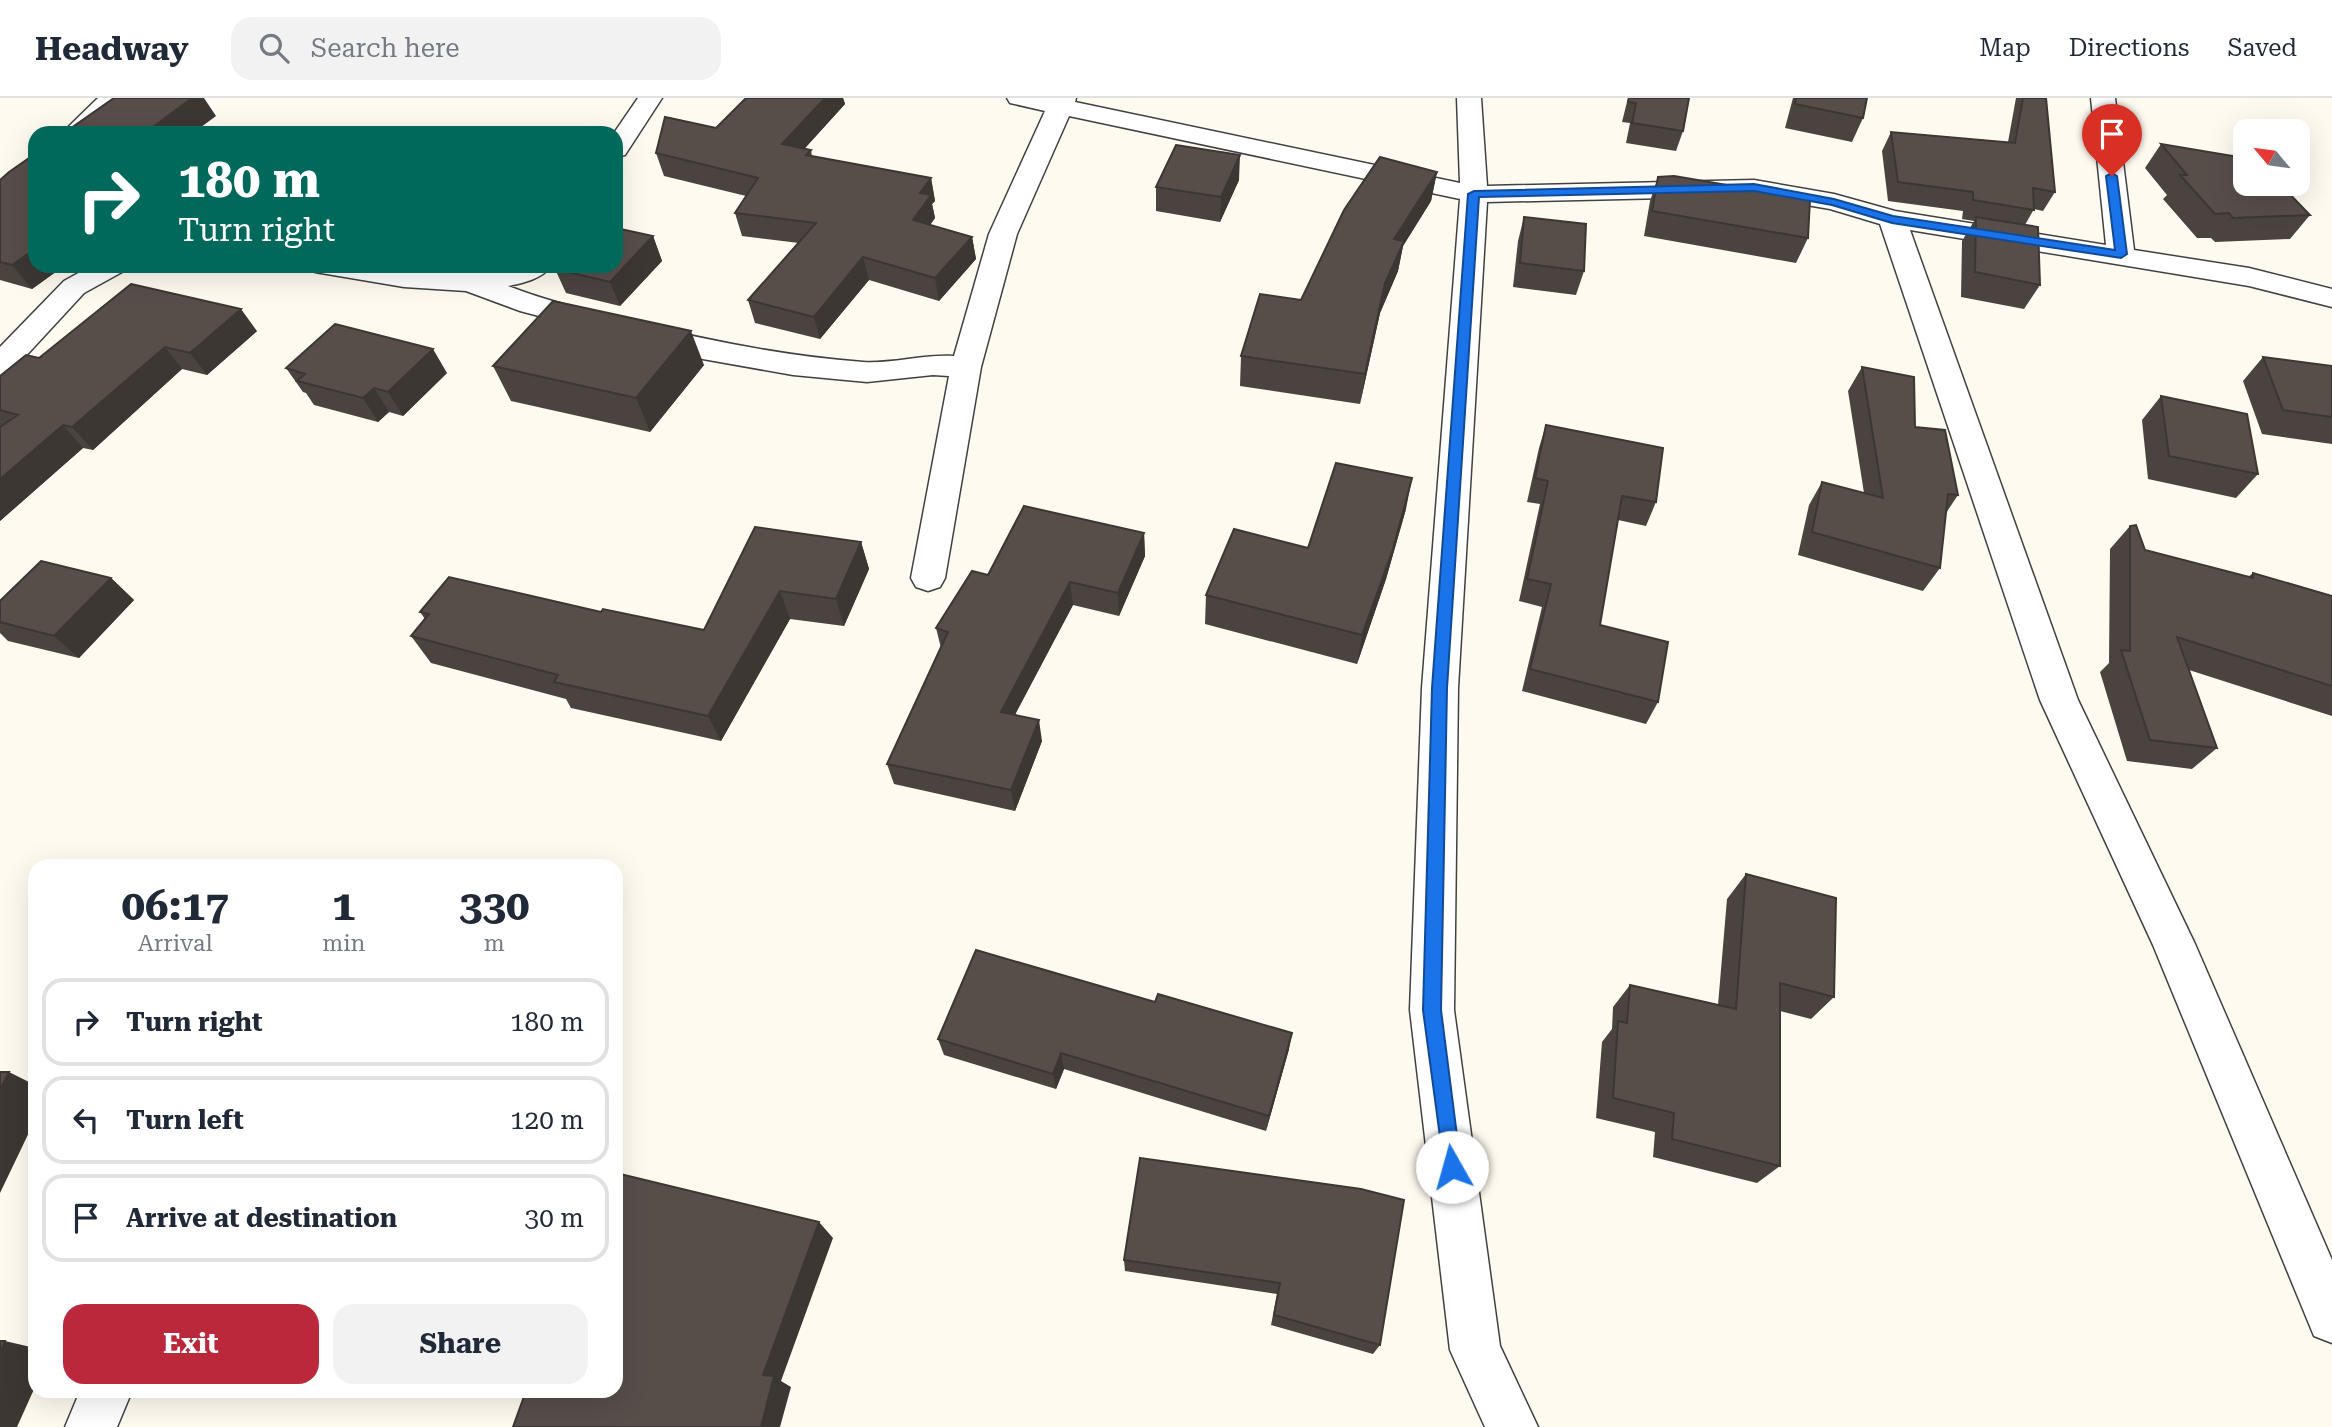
<!DOCTYPE html>
<style>
body{margin:0;font-family:"Roboto Serif",serif;background:#f2f2f3;color:#1f2937;height:100vh;display:flex;flex-direction:column;font-size:26px;white-space:nowrap}
*{box-sizing:border-box;margin:0}
p{font-size:23px;color:#747a83}
.icon{flex:none;width:38px;height:38px;fill:none;stroke:currentColor;stroke-width:2;stroke-linecap:round;stroke-linejoin:round}
.map{position:relative;flex:1;overflow:hidden}
.sheet{position:absolute;left:28px;top:761px;width:595px;height:539px;display:flex;flex-direction:column;background:#fff;border-radius:21px;box-shadow:0 7px 28px #0002}
.sheet>*{flex:none}
.guide{position:absolute;left:28px;top:28px;width:595px;height:147px;border-radius:21px;box-shadow:0 7px 28px #0002;background:#00695c;color:#fff;overflow:hidden}
.needle{width:46px;rotate:299deg}
.controls{position:absolute;left:2233px;top:21px;display:grid;gap:14px}
.controls a{display:grid;place-items:center;width:77px;height:77px;border-radius:14px;background:#fff;box-shadow:0 7px 28px #0002;font-size:35px}
.pin{position:absolute;display:grid;place-items:center;width:60px;height:60px;color:#fff;margin:-72px -30px;border-radius:50% 50% 50% 0;rotate:-45deg;box-shadow:0 0 7px #0007}
.pin .icon{rotate:45deg}
.me{position:absolute;width:77px;margin:-38px;rotate:353deg;stroke-linejoin:round;filter:drop-shadow(0 0 5px #0008)}
.turn{display:flex;align-items:center;gap:24px;height:147px;padding:0 35px;font-size:32px}
.turn .icon{width:91px;height:91px;stroke-width:2.5}
.turn b{display:block;font-size:49px;line-height:60px}
.eta{display:flex;justify-content:space-evenly;align-items:center;height:119px;text-align:center}
.eta b{font-size:42px;font-weight:700;line-height:49px}
.cta{display:flex;gap:14px;margin-top:auto;padding:14px 35px}
.cta a{flex:1;height:80px;border-radius:21px;background:#bc283b;color:#fff;font-size:28px;font-weight:700;line-height:80px;text-align:center}
.cta a+a{background:#f2f2f3;color:#1f2937}
ul{padding:0;list-style:none}
li{display:flex;align-items:center;gap:21px;height:88px;margin:0 14px 10px;padding:0 21px;border:4px solid #e0e1e3;border-radius:21px}
li div{flex:1}
li b{display:block;font-size:26px}
li em{font-style:normal}
header{display:flex;align-items:center;gap:42px;box-sizing:border-box;height:98px;padding:0 35px;background:#fff;border-bottom:2px solid #e0e1e3}
header strong{font-size:33px}
nav{display:flex;gap:38px;margin-inline-start:auto;font-size:24px}
.search{width:490px;height:63px;background:#f2f2f3;display:flex;align-items:center;gap:18px;box-sizing:border-box;padding:0 24px;border-radius:21px;color:#747a83;font-size:26px}
.map>svg:first-child{display:block}
.lines{fill:none;stroke-linecap:round;stroke-linejoin:round}
.minor-casing{stroke:#414141;stroke-width:3}
.minor{fill:#fff;fill-rule:evenodd}
.wall{fill:#4b4340}
.shaded-wall{fill:#3d3734}
.building{fill:#574e4a;stroke:#3d3734;stroke-width:2}
.route{fill:#1a73e8;stroke:#114b97;stroke-width:2}
</style>
<header>
<strong>Headway</strong>
<div class="search"><svg class="icon" aria-label="search" viewBox="0 0 24 24"><circle cx="10" cy="10" r="6"/><path d="M15 15l6 6"/></svg>Search here</div>
<nav><a>Map</a><a>Directions</a><a>Saved</a></nav>
</header>
<div class="map">
<svg width="2332" height="1329" viewBox="0 0 2332 1329">
<rect width="100%" height="100%" fill="#fffaef"/>
<g class="lines">
<!-- minor casing -->
<g class="minor-casing">
<path id="minor" d="M98,0H124L90,35H62Z
M638,0H662L625,57L616,59V35H614Z
M1007,0H1076L1075,4L1460,85L1457,0H1481L1487,88L1754,82L1834,96L1895,113L2106,147L2091,0H2115L2134,152L2249,170L2332,191V209L2249,188L1910,132L2078,602L2195,846L2332,1162V1245L2314,1238L2153,847L2040,602L1880,126L1830,111L1754,98L1487,104L1458,590L1454,912L1500,1248L1538,1329H1485L1450,1252L1410,912L1422,590L1460,101L1069,18L1017,136L981,269L945,480L940,489L928,493L916,489L911,480L949,278L933,277L867,284L793,277L697,260L520,213L466,193L404,189L315,174L311,168H382L465,175L493,173L514,168H551C542,181 523,185 508,188C546,203 586,212 626,222C704,242 783,258 863,264C893,266 923,256 954,258L989,136L1045,13L1010,5Z
M91,168H126L122,174L84,195L11,274L0,277V249L64,183Z
M80,1293H132L117,1329H65Z"/>
</g>
<!-- minor -->
<use href="#minor" class="minor"/>
</g>
<!-- wall -->
<path class="wall" d="M746,0H843L845,6L804,51L811,52L812,58L931,80L935,103L932,106L935,120L930,127L972,139L976,161L939,203L869,182L820,241L755,225L748,202L799,145L742,138L735,115L746,98L664,78L656,55L716,30Z
M1628,0L1683,33L1676,53L1626,45L1630,25L1622,24Z
M1793,0H1867L1863,20L1852,44L1785,30Z
M2016,0H2046L2055,94L2043,113L2034,111L2025,127L2040,187L2024,211L1961,199L1962,143L1974,123L1962,121L1963,113L1888,103L1882,53L1891,34L2008,44Z
M2161,46L2310,117L2290,141L2215,144L2211,140H2197L2163,101L2167,97L2145,70Z
M1437,74L1431,103L1403,148L1398,173L1380,215L1360,306L1240,288L1241,258Z
M1658,79L1808,140L1796,165L1644,138L1650,103Z
M0,82L35,168H64L32,191L0,182Z
M1239,82L1220,124L1156,113V89Z
M1524,119L1584,173L1576,197L1513,189L1518,143Z
M653,138L662,163L620,208L566,195L555,171Z
M257,233L207,277L182,271L93,352L83,350L0,423V312L39,260Z
M2263,259L2332,268V346L2262,336L2243,283Z
M704,267L650,334L511,303L493,268Z
M1862,269L1915,329L1958,397L1946,415L1940,470L1923,493L1798,457L1809,407L1822,384L1864,395L1848,293Z
M286,270L447,275L403,318L389,314L378,324L314,307L306,295L303,294Z
M2161,298L2258,376L2236,400L2148,381L2142,322Z
M1546,327L1656,404L1646,428L1618,422L1600,527L1658,604L1646,626L1522,593L1542,509L1519,503L1540,406L1527,404L1539,350Z
M1406,411L1386,481L1357,566L1205,526L1206,497L1308,450Z
M2130,428L2145,452L2248,479L2253,475L2332,498V618L2189,572L2217,650L2192,671L2127,663L2100,574L2109,565L2110,451Z
M1144,435L1145,458L1119,518L1073,507L1015,617L1042,643L1015,713L894,686L887,666L941,550L936,530L988,477Z
M861,444L869,471L844,528L790,521L721,643L571,610L566,601L431,565L411,538L425,521L420,514H601L704,532Z
M111,480L134,502L79,560L8,543L0,535V503Z
M1746,776L1834,899L1811,921L1780,913V1068L1757,1085L1653,1059L1655,1034L1596,1020L1602,944L1612,931L1613,909L1630,887L1718,907L1727,801Z
M938,941L1289,951L1266,1033L1064,971L1056,991L944,957Z
M1404,1102L1380,1247L1373,1256L1271,1227L1277,1196L1125,1173L1124,1162Z"/>
<!-- shaded-wall -->
<path class="shaded-wall" d="M192,0H204L216,18L193,35H145Z
M825,0H843L845,6L788,69L782,46Z
M1240,57L1239,82L1220,124L1221,99Z
M1437,74L1431,103L1403,148L1398,173L1380,215L1360,306L1365,276L1394,141Z
M931,80L935,103L932,106L935,120L917,145L913,122L920,95Z
M653,138L662,163L620,208L610,184Z
M972,139L976,161L939,203L935,180Z
M35,151V168H64L32,191L12,167Z
M863,159L869,182L820,241L814,219Z
M241,211L257,233L207,277L190,255Z
M691,233L704,267L650,334L636,300Z
M165,249L182,271L93,352L72,329Z
M433,251L447,275L403,318L388,294Z
M374,290L389,314L378,324L363,300Z
M63,327L83,350L0,423V381Z
M1412,380L1406,411L1386,481L1357,566L1362,537Z
M1144,435L1145,458L1119,518L1118,495Z
M861,444L869,471L844,528L836,501Z
M111,480L134,502L79,560L54,538Z
M1070,484L1073,507L1005,635L1001,614Z
M780,493L790,521L721,643L708,618Z
M1039,622L1042,643L1015,713L1011,692Z
M1292,935L1289,951L1266,1033L1269,1018Z
M1061,955L1064,971L1056,991L1053,976Z
M9,974L35,987V1022L0,1095V992Z
M819,1124L833,1140L781,1283L791,1289L780,1329H761L763,1277Z
M5,1243L35,1250V1289L17,1329H0V1255Z"/>
<!-- building -->
<path class="building" d="M114,0H192L145,35H64Z
M746,0H825L782,46L811,52L806,57L931,80L920,95L931,97L913,122L972,139L935,180L863,159L814,219L748,202L816,125L735,115L758,80L656,55L665,19L716,30Z
M1629,0H1689L1683,33L1632,25L1636,5L1628,4Z
M1796,0H1867L1863,20L1795,6Z
M2023,0H2046L2055,94L2033,90L2034,112L1973,102V94L1898,84L1891,34L2015,45Z
M2161,46L2245,60V86H2280L2310,117L2233,120L2229,115L2215,116L2180,77H2187Z
M1176,47L1240,57L1221,99L1156,89Z
M35,56V151L12,167L0,164V82L9,74Z
M1380,59L1437,74L1394,141L1404,143L1385,185L1365,276L1241,258L1260,196L1301,202L1344,112Z
M1674,78L1810,101L1808,140L1652,113L1658,79Z
M1524,119L1586,126L1584,173L1520,165Z
M1976,119L2038,129L2040,187L1975,174Z
M616,130L653,138L610,184L555,171L558,168H616Z
M131,186L241,211L190,255L165,249L72,329L63,327L0,381V329L18,317L0,312V278L26,257L39,260Z
M553,203L691,233L636,300L493,268Z
M335,226L433,251L388,294L374,290L363,300L297,283L305,276L286,270Z
M2263,259L2332,268V319L2283,312Z
M1862,269L1914,279L1915,329L1945,332L1958,397L1948,396L1940,470L1812,434L1822,384L1883,400Z
M2161,298L2247,316L2258,376L2169,358Z
M1546,327L1663,350L1656,404L1622,398L1600,527L1668,544L1658,604L1530,571L1551,486L1527,481L1548,383L1535,380Z
M1336,365L1412,380L1393,451L1362,537L1206,497L1234,431L1308,450Z
M1024,408L1144,435L1118,495L1070,484L1001,614L1039,622L1011,692L887,666L948,534L936,530L972,473L988,477Z
M2136,427L2145,452L2253,480V475L2332,498V588L2177,539L2217,650L2150,642L2121,552L2130,553V428Z
M755,429L861,444L836,501L780,493L708,618L554,584L558,577L411,538L429,516L420,514L449,479L601,514L603,511L704,532Z
M41,463L111,480L54,538L0,524V503Z
M1746,776L1836,800L1834,899L1780,885V1068L1672,1041L1674,1015L1613,1000L1618,923L1627,925L1630,887L1736,911Z
M976,852L1155,904L1158,896L1292,935L1269,1018L1061,955L1053,976L938,941Z
M0,974H9L0,992Z
M1140,1060L1361,1091L1404,1102L1380,1247L1274,1217L1280,1185L1124,1162Z
M616,1075L819,1124L763,1277L774,1278L761,1329H513L526,1293H616Z
M0,1243H5L0,1255Z"/>
<!-- route -->
<path class="route" d="M2112,75L2117,78L2127,156L2121,160L1892,125L1832,107L1754,93L1479,99L1447,590L1441,912L1461,1069L1459,1076L1452,1079L1445,1076L1423,912L1432,590L1468,96L1474,93L1754,86L1834,101L1893,118L2115,152L2106,78Z"/>
</svg>
<div class="controls">
<a><svg class="needle" viewBox="-14 -14 28 28"><path d="M0-13l5 13h-10z" fill="#e53935"/><path d="M0 13l5-13h-10z" fill="#747a83"/></svg></a>
</div>
<div class="pin" style="left:2112px;top:78px;background:#d93025"><svg class="icon" aria-label="arrive" viewBox="0 0 24 24"><path d="M6 21V4h12l-3 4 3 4H6"/></svg></div>
<svg class="me" style="left:1452px;top:1069px" viewBox="-20 -20 40 40"><circle r="19" fill="#fff"/><path d="M0-13L10 11 0 6-10 11z" fill="#1a73e8"/></svg>
<div class="guide">
<div class="turn"><svg class="icon" aria-label="right" viewBox="0 0 24 24"><path d="M7 20v-9h11M14 6l5 5-5 5"/></svg><div><b>180 m</b>Turn right</div></div>
</div>
<section class="sheet">
<div class="eta">
<div><b>06:17</b><p>Arrival</p></div>
<div><b>1</b><p>min</p></div>
<div><b>330</b><p>m</p></div>
</div>
<ul>
<li><svg class="icon" aria-label="right" viewBox="0 0 24 24"><path d="M7 20v-9h11M14 6l5 5-5 5"/></svg><div><b>Turn right</b></div><em>180 m</em></li>
<li><svg class="icon" aria-label="left" viewBox="0 0 24 24"><path d="M17 20v-9H6M10 6l-5 5 5 5"/></svg><div><b>Turn left</b></div><em>120 m</em></li>
<li><svg class="icon" aria-label="arrive" viewBox="0 0 24 24"><path d="M6 21V4h12l-3 4 3 4H6"/></svg><div><b>Arrive at destination</b></div><em>30 m</em></li>
</ul>
<div class="cta"><a>Exit</a><a>Share</a></div>
</section>
</div>
